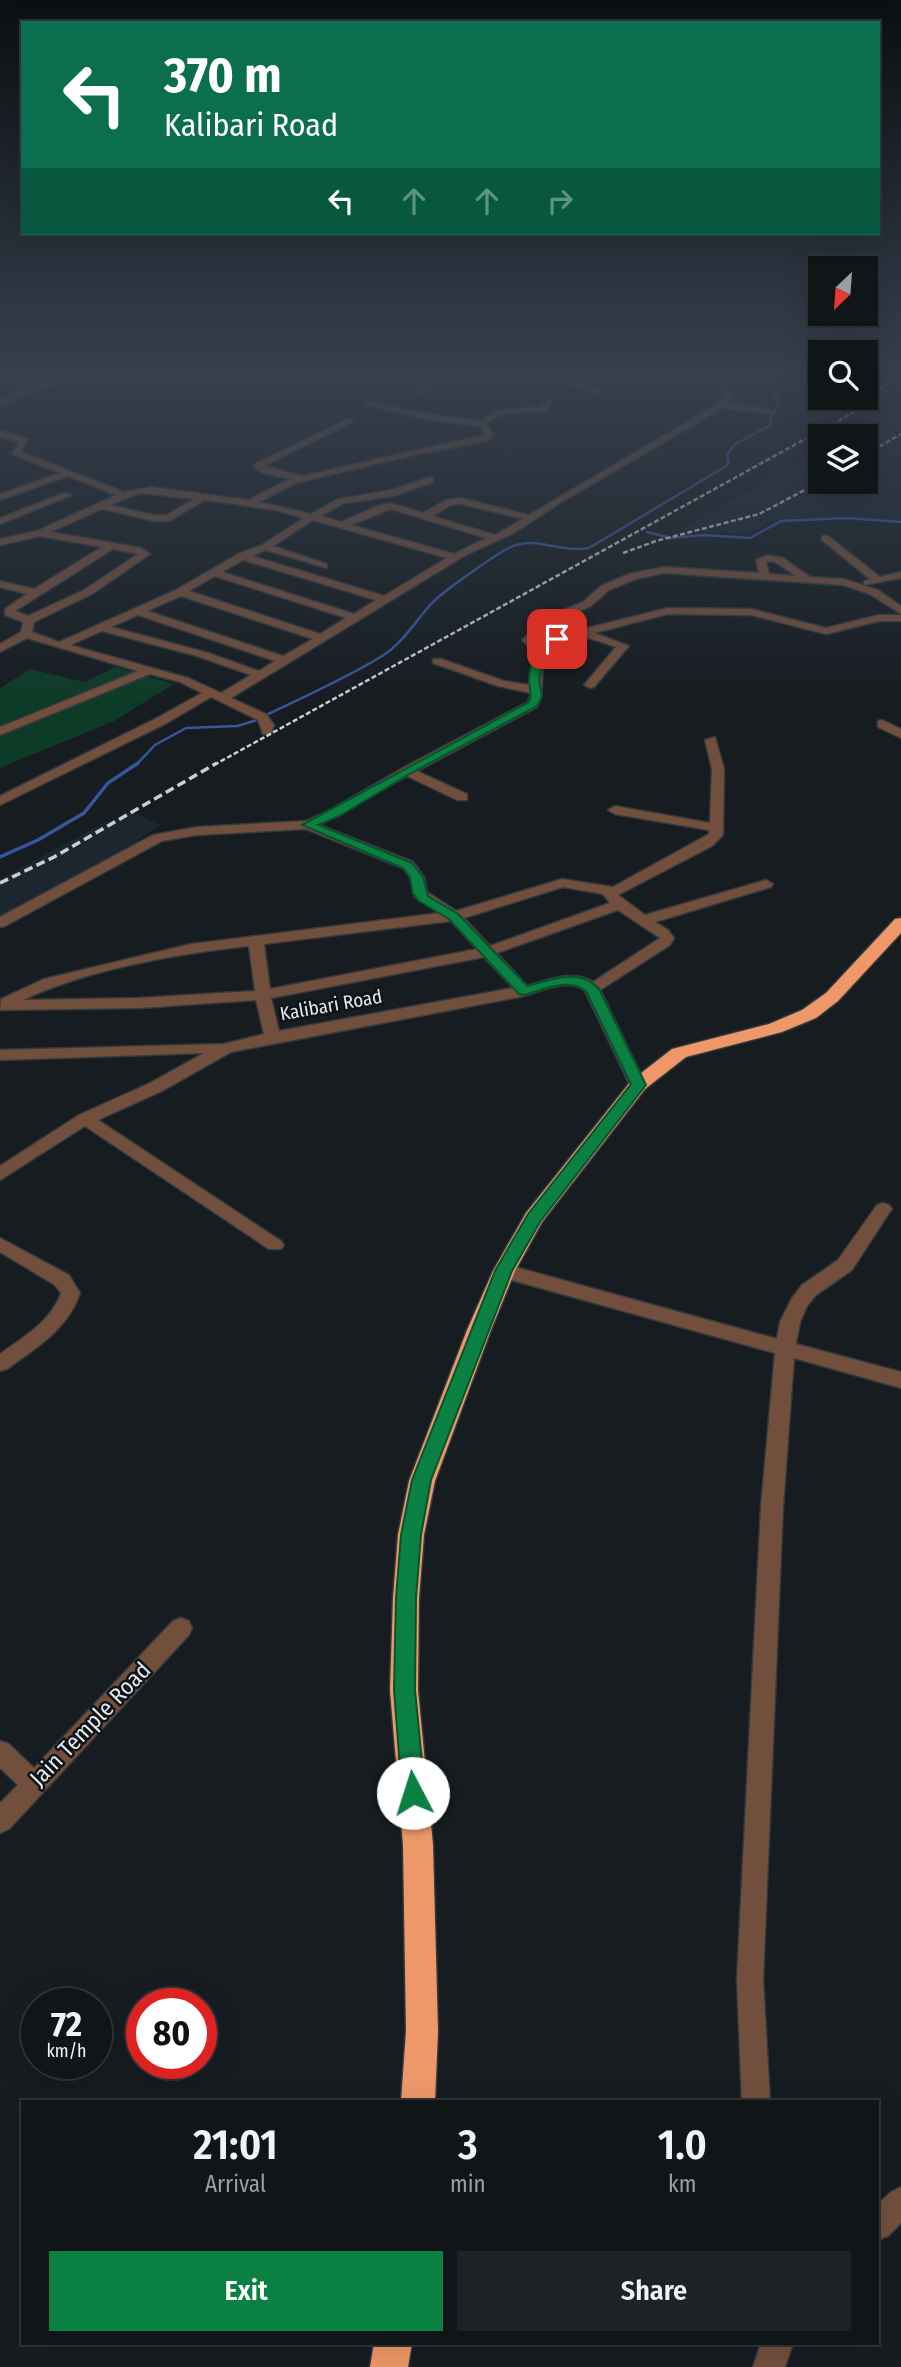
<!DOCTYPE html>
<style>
body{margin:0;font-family:"Fira Sans Condensed",sans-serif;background:#1e2225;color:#f1f3f6;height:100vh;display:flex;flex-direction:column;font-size:26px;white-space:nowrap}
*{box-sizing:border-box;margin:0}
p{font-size:23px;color:#9c9fa2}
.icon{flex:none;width:38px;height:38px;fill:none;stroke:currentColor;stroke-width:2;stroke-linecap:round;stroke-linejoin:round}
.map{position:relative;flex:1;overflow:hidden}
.sheet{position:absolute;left:21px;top:2100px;width:858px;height:245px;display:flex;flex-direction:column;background:#101518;border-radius:0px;box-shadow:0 7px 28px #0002,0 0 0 2px #303437}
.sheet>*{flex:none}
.hud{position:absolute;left:21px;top:21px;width:859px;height:214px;border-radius:0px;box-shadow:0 7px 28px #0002,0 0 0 2px #303437;background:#0b6e4f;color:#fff;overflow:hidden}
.needle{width:46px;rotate:205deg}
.tools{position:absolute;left:808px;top:256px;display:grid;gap:14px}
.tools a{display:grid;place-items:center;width:70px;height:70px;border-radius:0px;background:#101518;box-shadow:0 7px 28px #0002,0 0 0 2px #303437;font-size:35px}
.speed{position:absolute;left:21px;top:1988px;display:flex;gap:14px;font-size:35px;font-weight:700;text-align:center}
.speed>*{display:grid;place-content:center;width:91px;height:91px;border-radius:50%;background:#101518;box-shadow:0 7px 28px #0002,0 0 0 2px #303437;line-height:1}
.speed small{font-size:18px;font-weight:400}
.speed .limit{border:10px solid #d22;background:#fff;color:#111}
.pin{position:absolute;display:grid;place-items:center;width:60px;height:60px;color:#fff;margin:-30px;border-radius:14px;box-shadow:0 4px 10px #0006}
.me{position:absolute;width:77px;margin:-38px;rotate:355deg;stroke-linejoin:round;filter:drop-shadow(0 0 5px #0008)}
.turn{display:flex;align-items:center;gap:24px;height:147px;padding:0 28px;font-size:32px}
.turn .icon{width:91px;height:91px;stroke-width:2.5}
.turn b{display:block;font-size:49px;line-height:60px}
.lanes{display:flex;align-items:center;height:66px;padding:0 28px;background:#0003;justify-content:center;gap:35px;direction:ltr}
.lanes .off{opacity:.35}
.eta{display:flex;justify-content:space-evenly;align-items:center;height:119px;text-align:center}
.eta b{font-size:42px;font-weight:600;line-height:49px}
.button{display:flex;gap:14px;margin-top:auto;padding:14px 28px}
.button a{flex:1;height:80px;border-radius:0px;background:#0b8043;color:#fff;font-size:28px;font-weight:600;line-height:80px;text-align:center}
.button a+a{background:#1e2225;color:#f1f3f6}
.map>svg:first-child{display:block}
.built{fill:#1c262f}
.green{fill:#0e3b28}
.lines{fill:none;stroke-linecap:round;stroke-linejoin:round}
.stream-far1{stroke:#35579e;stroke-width:2.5}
.stream{stroke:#35579e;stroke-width:3.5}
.minor-casing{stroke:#33393d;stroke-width:3}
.highway-casing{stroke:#33393d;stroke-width:3}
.minor{fill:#724f3d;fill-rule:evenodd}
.highway{fill:#ee9768;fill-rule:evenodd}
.rail-far1{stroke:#cacfd3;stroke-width:2.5;stroke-dasharray:5 2.5;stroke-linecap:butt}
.rail{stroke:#cacfd3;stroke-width:3.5;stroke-dasharray:9 4.5;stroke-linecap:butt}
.route{fill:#0b8043;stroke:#07532c;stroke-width:2}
.labels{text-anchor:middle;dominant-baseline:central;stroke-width:5;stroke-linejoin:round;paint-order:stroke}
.street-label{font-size:19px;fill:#e5e9ed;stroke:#0d1317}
.near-street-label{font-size:23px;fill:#e5e9ed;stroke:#0d1317}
</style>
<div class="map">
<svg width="901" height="2367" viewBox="0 0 901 2367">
<rect width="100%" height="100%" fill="#161c20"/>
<!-- built -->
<path class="built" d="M901,399V521L848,516L768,522L750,535L680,530L821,449V481H866V436H844Z
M132,812L160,825L116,856L0,920V879L100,825Z"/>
<!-- green -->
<path class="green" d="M115,667L174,684L114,721L0,768V688L30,669L85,682Z"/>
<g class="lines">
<!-- stream-far1 -->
<path class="stream-far1" d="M647,532L671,538L703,535L750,538L781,521L846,518L901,522
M136,765L155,745L186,728L237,726L254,721C296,700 342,681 382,656C404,642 416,620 433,602C443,592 503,548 516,545C541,538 562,553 589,548L723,468L729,463L727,455L735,444L771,425L770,418L778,404L775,392L799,387L821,373"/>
<!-- stream -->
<path class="stream" d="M0,857L38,840L84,813L108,783L138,763"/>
<!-- minor casing -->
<g class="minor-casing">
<path id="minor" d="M41,372H50L29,389L52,381H82L112,372H123L83,385H53L0,405V400C21,392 23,382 41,372Z
M431,372H439C435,384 428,394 414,394V390L427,383Z
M525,372H537L602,391L598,393Z
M737,372H746L727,385L732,399L728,403L769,409L772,414L723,408L563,501L514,533L464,556L231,698L266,714L274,725L271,734H263L258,720L211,697L165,724L0,805V796L157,718L202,693L180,682L150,674L0,735V727L138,671L27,638L0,652V644L21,632L23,622L5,615V609L27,594L0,587V581L34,589L102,547L40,536L0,545V539L37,531L116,495L68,476L0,500V494L60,473L12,454L19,442L0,437V431L28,439L21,452L124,492L151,487L248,500L290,479L260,472L253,466L255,464L348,419L355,421L264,466L302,476L484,435L480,426L429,420L366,405V401L429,414L481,421L499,410L540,407L548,401L552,403L545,411C526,414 502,408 487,424L493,435L488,441L418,454L296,483L259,502L311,514L338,499L392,490L430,477L433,478V482L394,496L344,503L321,516L341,522L377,506L391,503L423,513L446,500L461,498L529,515L719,403L724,399L719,384ZM140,493L194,499L167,515H154L110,505ZM205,500L275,510L304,518L262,545L238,554L176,590L59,642L32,632L34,622L92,594L150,554L141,548L50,532L102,509L154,521H169ZM461,504L523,519L495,535L432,516L451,505ZM391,509L486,538L454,554L351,525ZM313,520L447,558L384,596L252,556L266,550L327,568V564L273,546ZM113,549L138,554L84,590L28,616L15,611ZM243,560L376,600L354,614L222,572ZM215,576L346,618L320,634L189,591ZM181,596L313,639L283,656L147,611ZM138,615L275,661L259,671L205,652L111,627ZM102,631L197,656L251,675L221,693L188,678L70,645Z
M64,493L72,495L0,524V518Z
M822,536H828L880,577L901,572V578L864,585V581L870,579L822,540Z
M767,555L783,558L810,577L844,579L878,590L901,606V614L870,594L843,585L664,573L636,579L609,590L591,606L552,622L534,640L549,642L559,635L668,608L751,609L826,628L879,615H901V621H879L826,634L751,615L668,614L594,633L629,646L594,687L590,688L584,685L616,647C578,634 577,631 544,656C541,673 544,695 537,707L417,771L467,794V800H457L407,776L319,825L413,862L424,877L427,892L456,911L562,879L613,887L709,834V830L615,814L608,810L615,806L710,823L712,769L705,740L715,737L724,769L723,835L712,846L618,895L645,915L766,880L773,884L771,887L655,922L668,930L674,938L670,945L600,990L646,1085L644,1089L638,1090L630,1085L585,991C570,977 542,991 524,996L231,1052L162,1091L98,1120L281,1241L284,1245L281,1249H269L85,1126L0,1180V1166L79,1115L150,1083L204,1053L0,1060V1050L224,1044L264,1034L256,1000L139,1008L0,1010L1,999L44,979L191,944L440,913L415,897L410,877L403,868L306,829L197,835L162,841L5,926L0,927V917L153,835L197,827L306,821L332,809L403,768L528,702L531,693L498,686L433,663V659H441L504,681L529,685L533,655L541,648L528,646L522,640L544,618L583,602L601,586L629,574L664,567L759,573L756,560ZM766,561L775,562L796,576L769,574ZM563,887L603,894L610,903L490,946L464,918ZM618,910L660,938L593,982C574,969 548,980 527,986L497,953ZM451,921L477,949L270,989L264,944ZM249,946L255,991L139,998L23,1000C89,969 176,954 249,946ZM484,957L513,988L279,1031L271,998Z
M882,720L901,729V738L878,727V721Z
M883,1203L889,1205L892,1209L889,1213L852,1270L816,1295L807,1306L800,1322L796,1344L901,1372V1388L794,1358L783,1507L763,1979L770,2102H742L737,1979L761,1507L775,1353L504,1278L497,1276L495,1271L497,1266L504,1264L777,1339L780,1322L792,1298L802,1285L838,1260L877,1205Z
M0,1238L69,1275L80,1293C68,1329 36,1348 7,1369L0,1371V1354C23,1337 51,1322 61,1293L55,1285L0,1252Z
M181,1618L189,1621L192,1628L189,1635L9,1829L0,1833V1803L18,1785L0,1768V1741L9,1744L34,1768L173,1621Z
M901,2187V2223L888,2236L877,2240V2205L891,2192Z
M761,2343H793L785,2367H753Z"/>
</g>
<!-- highway casing -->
<g class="highway-casing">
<path id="highway" d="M901,918V933L838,1001L816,1018L782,1032L686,1057L645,1089L542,1222L515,1271L491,1330L435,1481L424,1535L419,1598L418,1690L433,1845L438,2031L435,2102H401L406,2031L403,1845L390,1690L393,1598L398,1535L409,1481L467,1330L493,1271L526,1213L631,1081L672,1049L769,1024L802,1010L826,993L895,919Z
M374,2343H412L408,2367H370Z"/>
</g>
<!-- minor -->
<use href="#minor" class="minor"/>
<!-- highway -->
<use href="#highway" class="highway"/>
<!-- rail-far1 -->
<path class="rail-far1" d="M866,454L901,434
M623,553L656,541L759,514L822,481
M214,765L847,416L865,404L899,372"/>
<!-- rail -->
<path class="rail" d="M0,883L54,857L217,763"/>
</g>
<!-- sky -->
<linearGradient id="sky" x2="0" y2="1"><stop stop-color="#0c0f12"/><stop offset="0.53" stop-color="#36404e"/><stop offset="1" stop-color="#36404e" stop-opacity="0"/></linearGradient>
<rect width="901" height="703" fill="url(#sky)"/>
<!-- route -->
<path class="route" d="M553,637L562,639L544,656L539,680L542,696L537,706L411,773L341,815L318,825L412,863L423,877L428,896L458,914L527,986C551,980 580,967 599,989L646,1085L540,1222L512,1271L431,1480L421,1535L416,1598L415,1690L425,1793L421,1801L413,1804L405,1801L402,1793L394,1690L396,1598L401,1535L412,1480L495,1271L528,1214L631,1084L586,991C569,977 543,990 524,995L519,994L449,919L419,901L413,894L410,877L403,868L302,825L529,702C533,694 529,689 529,680C529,659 539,650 553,637Z"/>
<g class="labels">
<!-- street labels -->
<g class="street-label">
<text transform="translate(331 1005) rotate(-10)">Kalibari Road</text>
</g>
<!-- near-street labels -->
<g class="near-street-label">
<text transform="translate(90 1724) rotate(-46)">Jain Temple Road</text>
</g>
</g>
</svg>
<div class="tools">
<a><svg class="needle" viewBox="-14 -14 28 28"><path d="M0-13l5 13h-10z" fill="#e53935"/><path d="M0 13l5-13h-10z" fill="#9c9fa2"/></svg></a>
<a><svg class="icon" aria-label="search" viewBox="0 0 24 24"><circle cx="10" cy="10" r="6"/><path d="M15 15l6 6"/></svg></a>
<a><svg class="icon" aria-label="layers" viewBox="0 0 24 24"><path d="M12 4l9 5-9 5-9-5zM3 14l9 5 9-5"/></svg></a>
</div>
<div class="speed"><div>72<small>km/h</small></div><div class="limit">80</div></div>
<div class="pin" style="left:557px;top:639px;background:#d93025"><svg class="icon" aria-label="arrive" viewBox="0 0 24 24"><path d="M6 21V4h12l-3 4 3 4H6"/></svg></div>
<svg class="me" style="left:413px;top:1793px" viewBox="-20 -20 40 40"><circle r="19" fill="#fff"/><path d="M0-13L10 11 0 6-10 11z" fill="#0b8043"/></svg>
<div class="hud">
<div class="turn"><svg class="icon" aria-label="left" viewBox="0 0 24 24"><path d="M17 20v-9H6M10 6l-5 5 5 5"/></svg><div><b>370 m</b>Kalibari Road</div></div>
<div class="lanes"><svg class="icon" aria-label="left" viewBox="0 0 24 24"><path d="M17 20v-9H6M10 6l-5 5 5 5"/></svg><svg class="icon off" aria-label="ahead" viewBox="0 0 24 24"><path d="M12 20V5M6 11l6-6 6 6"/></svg><svg class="icon off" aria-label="ahead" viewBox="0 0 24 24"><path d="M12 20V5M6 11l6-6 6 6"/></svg><svg class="icon off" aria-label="right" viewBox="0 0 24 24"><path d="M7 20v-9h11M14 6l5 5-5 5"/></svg></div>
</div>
<section class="sheet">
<div class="eta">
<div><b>21:01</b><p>Arrival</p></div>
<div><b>3</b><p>min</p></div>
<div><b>1.0</b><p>km</p></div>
</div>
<div class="button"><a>Exit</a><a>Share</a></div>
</section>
</div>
